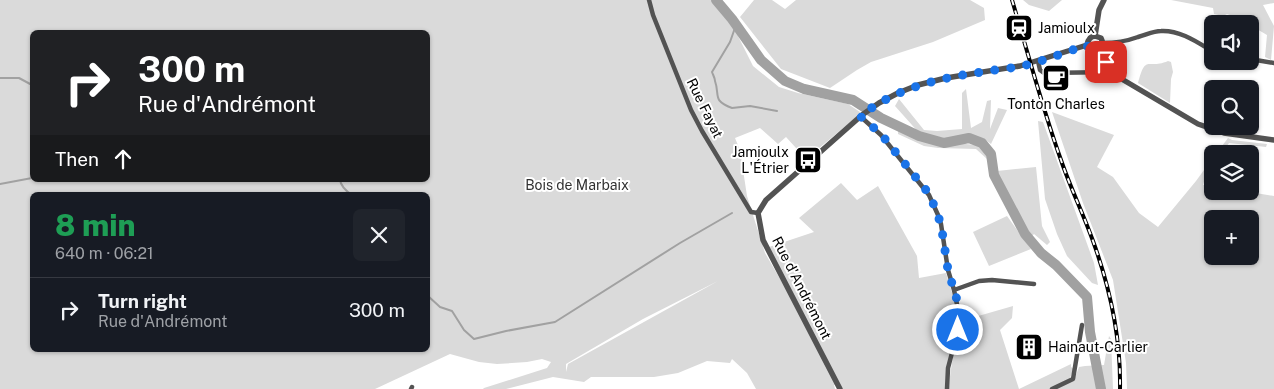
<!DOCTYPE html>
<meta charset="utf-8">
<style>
body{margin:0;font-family:"Public Sans",sans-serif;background:#20242c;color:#f1f3f6;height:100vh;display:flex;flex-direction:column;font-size:19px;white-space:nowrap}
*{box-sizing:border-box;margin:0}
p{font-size:16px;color:#9ea1a6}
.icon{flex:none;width:28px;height:28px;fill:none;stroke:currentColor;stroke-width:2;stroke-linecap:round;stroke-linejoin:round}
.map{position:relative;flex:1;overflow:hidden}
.side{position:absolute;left:30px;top:192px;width:400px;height:160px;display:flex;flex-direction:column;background:#171b24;border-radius:8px;box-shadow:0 1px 4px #0004}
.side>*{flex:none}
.top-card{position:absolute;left:30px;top:30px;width:400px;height:152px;border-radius:8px;box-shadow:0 1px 4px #0004;background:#202124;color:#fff;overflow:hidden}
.buttons{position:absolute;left:1204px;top:15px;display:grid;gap:10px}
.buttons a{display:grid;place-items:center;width:55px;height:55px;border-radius:8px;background:#171b24;box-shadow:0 1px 4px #0004;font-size:25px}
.pin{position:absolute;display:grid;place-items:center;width:42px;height:42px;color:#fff;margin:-21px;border-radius:10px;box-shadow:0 2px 8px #0006}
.me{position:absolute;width:55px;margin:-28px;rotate:0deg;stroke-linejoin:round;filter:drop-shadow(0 0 4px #0008)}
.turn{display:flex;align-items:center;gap:18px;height:105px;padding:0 25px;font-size:22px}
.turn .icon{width:65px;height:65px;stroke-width:2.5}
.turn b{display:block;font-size:35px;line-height:42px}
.then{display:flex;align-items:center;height:48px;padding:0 25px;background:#0003;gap:10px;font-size:19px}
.round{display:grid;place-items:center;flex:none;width:52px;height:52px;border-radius:8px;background:#20242c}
.overview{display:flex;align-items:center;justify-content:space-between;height:85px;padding:0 25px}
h1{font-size:30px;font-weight:800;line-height:38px;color:#1e9e55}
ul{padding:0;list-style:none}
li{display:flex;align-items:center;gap:15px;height:65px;padding:0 25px;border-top:1px solid #363941}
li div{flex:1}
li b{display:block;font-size:19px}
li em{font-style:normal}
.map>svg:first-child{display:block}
.green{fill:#dadada;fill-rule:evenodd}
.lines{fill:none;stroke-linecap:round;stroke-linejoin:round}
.stream{stroke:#a1a1a1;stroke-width:2}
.river{stroke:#a1a1a1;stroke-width:10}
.minor{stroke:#535353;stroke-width:4.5}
.tertiary{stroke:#535353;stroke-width:5.5}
.rail-casing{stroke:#000;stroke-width:4}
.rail{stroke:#fff;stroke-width:2;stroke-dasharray:5.5;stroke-linecap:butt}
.route{stroke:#1a73e8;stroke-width:9;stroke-dasharray:0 16.2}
.labels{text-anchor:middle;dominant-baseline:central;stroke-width:4;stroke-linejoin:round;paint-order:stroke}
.poi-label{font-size:14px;fill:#000;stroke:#fff;text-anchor:start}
.street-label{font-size:14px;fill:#000;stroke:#fff}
.park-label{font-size:14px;fill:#313131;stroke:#fff}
</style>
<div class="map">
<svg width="1274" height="389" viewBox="0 0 1274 389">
<rect width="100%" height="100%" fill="#fff"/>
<!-- green -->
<path class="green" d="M0,0H713L753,40L738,36L753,66L779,87L798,93L848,104L860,112V114L806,159L786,137L778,144L760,128L735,138L740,150L747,196L765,253L790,296L769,247L814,232L799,218L841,183L857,200L878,186L917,256L919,278L946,273L958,312L956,334L947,366L945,389H842L840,385H834L835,389H756L747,373L732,359L730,363L707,361L678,373L654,377H591L584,382L553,377L506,389H483L484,388L547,368L551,362L542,359L527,362L497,364L479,362L450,354L375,389H0ZM32,32H428V180H32ZM32,195H428V350H32ZM718,281L568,364L566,372V364L643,319Z
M754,0H772L785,9L796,0H970L984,8L985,20L933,42L871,62L857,70L830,88L781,69L740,17Z
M1023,0H1062L1049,11L1029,5Z
M1171,0H1274V3L1263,5L1274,26L1271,60L1265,57L1267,35L1250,25V24C1242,23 1235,16 1227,14L1223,16L1214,14L1213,8Z
M1168,61L1171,62L1173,72L1171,79L1170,103L1138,83C1146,53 1147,70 1168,61Z
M966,89L971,128L982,122L987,101L991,100L990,129L998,108L1007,110L991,144L983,138L982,144L960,138L943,140L920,134L895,106L899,99L924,130L937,131L962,129V93Z
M1052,112L1114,135L1097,167L1113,177L1139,213L1158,227L1196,181L1212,159C1213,170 1206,174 1203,185L1212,186V191H1244L1274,196V389H1127L1126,363L1113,280L1083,203ZM1212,219H1250V256H1212Z
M1038,121L1043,122L1094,263L1098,285L1092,283L1067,256L1057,234L1045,199Z
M898,131L929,143L966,144L977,145L990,156L987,159L976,149L938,148L924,146L898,134Z
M1228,138L1232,140L1267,144L1266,147L1229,143L1221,154H1216Z
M1036,167L1042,226L1050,242L1047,245L1034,234L1031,237L1005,192L997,171Z
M1007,216L1031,249L989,266L973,232Z
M1013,306L1012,318L1000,330L1019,389L1071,364V367L1074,369L1069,380L1049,389H949C950,366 956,344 961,321Z
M1109,336L1111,339L1113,389H1056L1074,380L1079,367L1085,366L1104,365Z"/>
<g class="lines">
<!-- stream -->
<path class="stream" d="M736,25L730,42L712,72C713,75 715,78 715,81C720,95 712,101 732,108L750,106L777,111
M0,78H19L32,85
M340,180C341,187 346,191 352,195
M0,184L32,178
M428,296L440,307L452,311L464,330L474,339L506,331L555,322L680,243L732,213"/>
<!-- river -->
<path class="river" d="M716,0L732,19L761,60L785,81L804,89L853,100L881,118L919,136L944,143L969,138L982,143L991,154L994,175L1025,234L1041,253L1056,265L1087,297L1090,332L1101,389"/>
<!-- minor -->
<path class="minor" d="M649,0L653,15L691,110L702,131L751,212L758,213
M1103,43C1116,43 1127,41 1138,37C1146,35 1153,31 1161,31C1180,30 1197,42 1212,51
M1250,59L1274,63
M1038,61L1040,70L1044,73L1114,72
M860,116L881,135L929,195L938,215L941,224L948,270L954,290L979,281L992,280L1034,284
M411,389L412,387
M947,389L948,368L958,330L959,314L954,290
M1052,389L1073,379L1082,325"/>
<!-- tertiary -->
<path class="tertiary" d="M1095,36L1099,10L1104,0
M1087,45L1092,51C1101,53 1105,46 1101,38L1095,36
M1087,45C1088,40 1090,36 1095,36
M1099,51L1107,65L1120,78L1198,124L1224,133L1274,140
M840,389L763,240L758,213L766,200L862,115L879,103L898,93L918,85L946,78L1020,66L1087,45"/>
<!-- rail casing -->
<g class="rail-casing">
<path id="rail" d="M1012,0C1028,53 1042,107 1061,160C1070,187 1083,213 1093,241C1110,288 1121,338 1120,389"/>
</g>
<!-- rail -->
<use href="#rail" class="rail"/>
</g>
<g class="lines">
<!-- route -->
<path class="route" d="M958,330L959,314L957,300L948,270L941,224L933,203L926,190L881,134L860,116C894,90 934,79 976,73C991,70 1007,69 1022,66C1044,61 1066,52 1087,45C1089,51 1094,52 1099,50L1106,62"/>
</g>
<!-- icons -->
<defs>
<g id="station-square" transform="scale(1.4375)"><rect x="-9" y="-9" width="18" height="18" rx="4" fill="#000" stroke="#fff"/><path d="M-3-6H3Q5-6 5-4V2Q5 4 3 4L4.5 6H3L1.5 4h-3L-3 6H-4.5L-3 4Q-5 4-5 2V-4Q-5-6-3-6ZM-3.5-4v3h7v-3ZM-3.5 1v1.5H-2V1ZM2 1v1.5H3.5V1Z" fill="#fff"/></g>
<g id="cafe-square" transform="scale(1.4375)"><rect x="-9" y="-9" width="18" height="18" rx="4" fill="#000" stroke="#fff"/><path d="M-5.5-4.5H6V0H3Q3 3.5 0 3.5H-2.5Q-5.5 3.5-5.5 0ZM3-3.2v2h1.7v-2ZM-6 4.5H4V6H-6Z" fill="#fff"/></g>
<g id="bus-square" transform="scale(1.4375)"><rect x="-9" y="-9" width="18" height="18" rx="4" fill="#000" stroke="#fff"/><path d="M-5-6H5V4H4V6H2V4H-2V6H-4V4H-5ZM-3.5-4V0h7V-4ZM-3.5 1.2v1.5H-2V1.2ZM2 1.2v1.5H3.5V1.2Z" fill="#fff"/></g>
<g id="building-square" transform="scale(1.4375)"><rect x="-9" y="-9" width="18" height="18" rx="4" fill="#000" stroke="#fff"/><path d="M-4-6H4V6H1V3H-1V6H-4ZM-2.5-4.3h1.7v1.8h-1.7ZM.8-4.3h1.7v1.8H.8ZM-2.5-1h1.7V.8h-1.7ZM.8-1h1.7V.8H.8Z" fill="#fff"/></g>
</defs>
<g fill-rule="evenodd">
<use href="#station-square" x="1019" y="28"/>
<use href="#cafe-square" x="1056" y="78"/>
<use href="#bus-square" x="808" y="160"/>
<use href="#building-square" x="1029" y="347"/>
</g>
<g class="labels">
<!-- poi labels -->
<g class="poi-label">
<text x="1038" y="28">Jamioulx</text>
<text x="1056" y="104" text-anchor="middle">Tonton Charles</text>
<text x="789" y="152" text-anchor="end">Jamioulx<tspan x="789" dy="16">L'Étrier</tspan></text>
<text x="1048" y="347">Hainaut-Carlier</text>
</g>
<!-- street labels -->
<g class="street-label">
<text transform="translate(705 108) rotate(64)">Rue Fayat</text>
<text transform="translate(802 288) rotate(63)">Rue d'Andrémont</text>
</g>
<!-- park labels -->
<g class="park-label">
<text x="577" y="185">Bois de Marbaix</text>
</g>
</g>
</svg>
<div class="buttons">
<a><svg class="icon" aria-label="sound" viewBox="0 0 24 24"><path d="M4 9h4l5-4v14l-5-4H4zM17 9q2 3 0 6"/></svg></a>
<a><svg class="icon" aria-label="search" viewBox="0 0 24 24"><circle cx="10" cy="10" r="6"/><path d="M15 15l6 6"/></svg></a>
<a><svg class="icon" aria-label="layers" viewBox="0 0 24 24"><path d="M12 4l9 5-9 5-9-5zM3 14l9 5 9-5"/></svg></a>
<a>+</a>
</div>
<div class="pin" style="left:1106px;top:62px;background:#d93025"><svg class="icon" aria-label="arrive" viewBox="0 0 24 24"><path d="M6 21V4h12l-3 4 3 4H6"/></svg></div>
<svg class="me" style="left:958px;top:330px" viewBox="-20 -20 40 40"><circle r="17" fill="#1a73e8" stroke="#fff" stroke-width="3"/><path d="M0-11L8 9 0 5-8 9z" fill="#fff"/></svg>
<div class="top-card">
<div class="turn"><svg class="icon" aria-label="right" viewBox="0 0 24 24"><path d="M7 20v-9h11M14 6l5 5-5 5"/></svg><div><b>300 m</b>Rue d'Andrémont</div></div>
<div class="then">Then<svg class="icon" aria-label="ahead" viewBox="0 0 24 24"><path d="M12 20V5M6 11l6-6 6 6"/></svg></div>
</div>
<section class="side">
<div class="overview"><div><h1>8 min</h1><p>640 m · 06:21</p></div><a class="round"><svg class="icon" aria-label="close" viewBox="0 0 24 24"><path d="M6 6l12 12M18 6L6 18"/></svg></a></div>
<ul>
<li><svg class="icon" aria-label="right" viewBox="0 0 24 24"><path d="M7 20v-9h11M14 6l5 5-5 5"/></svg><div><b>Turn right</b><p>Rue d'Andrémont</p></div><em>300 m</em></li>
</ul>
</section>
</div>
